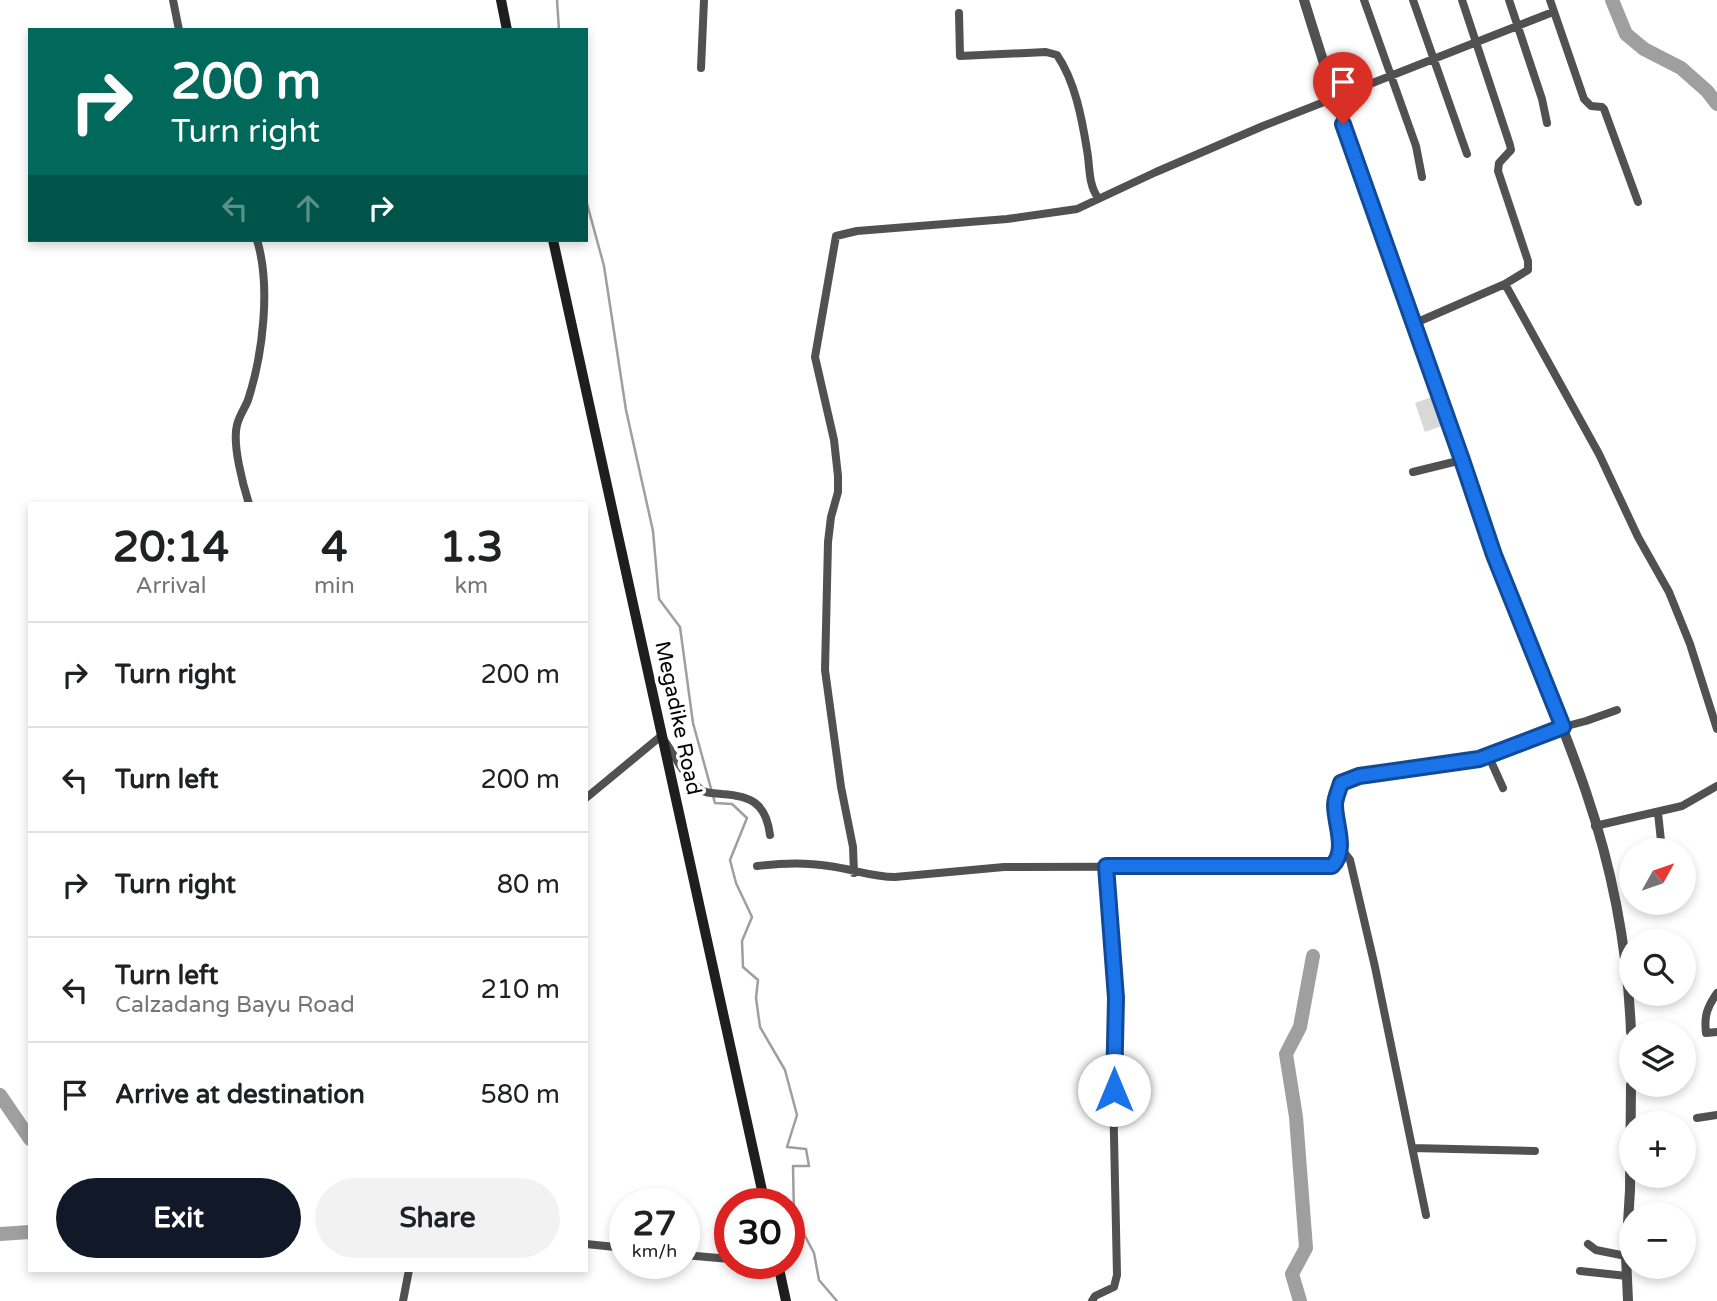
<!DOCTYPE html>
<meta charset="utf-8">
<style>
body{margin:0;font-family:"Varela Round",sans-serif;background:#f2f2f2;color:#202124;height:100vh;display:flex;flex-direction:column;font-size:26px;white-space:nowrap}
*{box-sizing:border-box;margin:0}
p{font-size:23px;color:#757577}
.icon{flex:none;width:38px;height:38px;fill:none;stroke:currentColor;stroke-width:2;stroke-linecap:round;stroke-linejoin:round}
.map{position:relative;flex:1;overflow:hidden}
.panel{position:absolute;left:28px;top:502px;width:560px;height:770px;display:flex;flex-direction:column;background:#fff;border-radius:0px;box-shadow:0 4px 10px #0003}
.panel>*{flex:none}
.hud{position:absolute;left:28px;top:28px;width:560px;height:214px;border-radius:0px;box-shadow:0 4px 10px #0003;background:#00695c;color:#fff;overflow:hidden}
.needle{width:46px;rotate:50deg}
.buttons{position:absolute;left:1619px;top:838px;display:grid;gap:14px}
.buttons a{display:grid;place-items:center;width:77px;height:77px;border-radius:50%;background:#fff;box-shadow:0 4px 10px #0003;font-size:35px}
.speed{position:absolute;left:609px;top:1188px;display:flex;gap:14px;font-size:35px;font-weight:700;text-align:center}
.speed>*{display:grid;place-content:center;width:91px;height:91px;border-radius:50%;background:#fff;box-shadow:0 4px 10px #0003;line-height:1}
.speed small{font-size:18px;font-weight:400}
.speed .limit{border:10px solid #d22;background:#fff;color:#111}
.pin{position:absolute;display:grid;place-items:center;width:60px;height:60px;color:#fff;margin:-72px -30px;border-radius:50% 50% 50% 0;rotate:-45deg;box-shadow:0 0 7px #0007}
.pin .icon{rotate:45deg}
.me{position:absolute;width:77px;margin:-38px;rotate:0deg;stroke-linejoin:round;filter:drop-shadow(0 0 5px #0008)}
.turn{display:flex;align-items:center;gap:24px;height:147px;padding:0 28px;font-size:32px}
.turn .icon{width:91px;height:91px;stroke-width:2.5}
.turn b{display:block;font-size:49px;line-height:60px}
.lanes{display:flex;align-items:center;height:66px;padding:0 28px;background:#0003;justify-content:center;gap:35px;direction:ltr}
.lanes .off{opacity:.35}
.eta{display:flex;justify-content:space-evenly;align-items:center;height:119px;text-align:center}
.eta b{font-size:42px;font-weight:800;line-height:49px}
.primary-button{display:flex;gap:14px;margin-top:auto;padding:14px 28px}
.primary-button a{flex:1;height:80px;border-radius:42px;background:#111827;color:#fff;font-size:28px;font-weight:800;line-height:80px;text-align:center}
.primary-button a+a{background:#f2f2f2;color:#202124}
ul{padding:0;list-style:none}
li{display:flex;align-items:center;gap:21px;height:105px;padding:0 28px;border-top:2px solid #e0e0e0}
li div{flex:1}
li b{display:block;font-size:26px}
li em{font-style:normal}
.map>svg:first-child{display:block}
.green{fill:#d8d8d8}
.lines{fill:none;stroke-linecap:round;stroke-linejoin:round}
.stream{stroke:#9f9f9f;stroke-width:2.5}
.river{stroke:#9f9f9f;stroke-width:14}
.minor{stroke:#515151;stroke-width:8}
.tertiary{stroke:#515151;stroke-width:10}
.secondary{stroke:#1e1e1e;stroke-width:10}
.route-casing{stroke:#114b97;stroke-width:18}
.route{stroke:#1a73e8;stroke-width:12}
.labels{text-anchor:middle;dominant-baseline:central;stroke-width:7;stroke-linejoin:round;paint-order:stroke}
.street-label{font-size:21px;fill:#000;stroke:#fff}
</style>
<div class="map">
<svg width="1717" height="1301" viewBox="0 0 1717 1301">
<rect width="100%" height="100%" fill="#fff"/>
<!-- green -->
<path class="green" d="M1432,397L1442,426L1425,432L1415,403Z"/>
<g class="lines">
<!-- stream -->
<path class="stream" d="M557,0L559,30
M586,200L604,266L626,410L653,531L659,599L680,627L693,723L715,803L732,804L747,818L730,860L736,883L752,917L742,941L743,967L758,980L756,998L760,1027L785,1070L797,1115L787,1147L806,1149L809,1166H793L794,1215L814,1253L819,1280L837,1301"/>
<!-- river -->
<path class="river" d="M1612,0L1626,34L1644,49L1681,68L1707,91L1717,104
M0,1095L30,1139
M0,1234L30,1232
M1300,1301L1292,1274L1306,1248L1296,1117L1286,1054L1300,1027L1313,956"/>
<!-- minor -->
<path class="minor" d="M173,0L179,30
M1364,0L1416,146L1422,177
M1413,0L1467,154
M1509,0L1542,99L1547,123
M1550,0L1584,99L1591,106L1602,107L1604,109L1638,202
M959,13L960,56L1046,52L1057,55C1075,81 1082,119 1087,150C1090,166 1088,184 1098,198
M701,68L704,0
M1505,284L1599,454L1638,537L1669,592L1690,644L1717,729
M1413,324L1505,284L1528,270V261L1498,171L1499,163L1511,150L1510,145L1462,0
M1413,472L1462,460
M249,504C243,485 232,444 237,425C239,416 245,408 248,400C263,354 271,286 257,240
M1489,757L1503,788
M586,798L661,736C675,754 682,775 700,789C706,794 714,793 722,794C751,796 766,803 770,835
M1658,813L1662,850
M1595,826L1682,806L1717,786
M1340,847L1350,860L1375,967L1426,1215
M757,866C781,863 805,862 829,866C852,869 872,877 895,877L1004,867L1333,866C1348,851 1335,823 1335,805C1335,798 1339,790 1341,783L1349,779L1489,757L1563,727L1586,721L1617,710
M854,873L853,847L841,787L825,670L828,542L831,517L838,492V476L834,440L815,357L836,236L857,231L1007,219L1077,209L1156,172L1263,126L1553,12
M1717,993C1707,1007 1704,1016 1706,1033L1717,1032
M1697,1118L1717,1115
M1413,1148L1535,1151
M586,1244L625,1248
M1588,1244L1596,1250L1626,1256
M684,1255L730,1259
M1580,1271L1627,1276
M403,1301L409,1270
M1092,1301L1095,1296L1114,1287L1117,1275L1113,1090L1116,998L1106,866"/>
<!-- tertiary -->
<path class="tertiary" d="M1304,0C1351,153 1405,304 1460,454C1473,488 1482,524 1495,558C1524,636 1559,712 1586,792C1612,868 1628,952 1631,1032
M1628,1301L1626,1256L1630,1190L1631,1085"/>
<!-- secondary -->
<path class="secondary" d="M501,0L507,30
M553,240L765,1204
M778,1264L786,1301"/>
</g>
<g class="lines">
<!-- route casing -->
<g class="route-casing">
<path id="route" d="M1114,1090L1116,998L1106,866H1332C1348,851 1335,824 1335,805C1335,798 1339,790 1341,783L1359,776L1479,759L1563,727L1494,555L1462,460L1343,124"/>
</g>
<!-- route -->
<use href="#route" class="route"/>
</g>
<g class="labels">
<!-- street labels -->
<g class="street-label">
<text transform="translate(678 718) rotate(78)">Megadike Road</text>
</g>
</g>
</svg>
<div class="buttons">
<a><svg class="needle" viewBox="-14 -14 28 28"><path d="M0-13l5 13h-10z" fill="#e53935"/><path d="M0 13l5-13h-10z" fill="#757577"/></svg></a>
<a><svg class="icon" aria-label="search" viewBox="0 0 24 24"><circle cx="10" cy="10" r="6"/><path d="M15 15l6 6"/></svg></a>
<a><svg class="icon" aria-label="layers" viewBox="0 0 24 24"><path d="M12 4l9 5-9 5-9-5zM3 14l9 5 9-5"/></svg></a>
<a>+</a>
<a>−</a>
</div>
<div class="speed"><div>27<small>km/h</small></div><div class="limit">30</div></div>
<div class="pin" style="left:1343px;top:124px;background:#d93025"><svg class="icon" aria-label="arrive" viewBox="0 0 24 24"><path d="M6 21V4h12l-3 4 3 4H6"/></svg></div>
<svg class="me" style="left:1114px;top:1090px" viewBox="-20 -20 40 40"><circle r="19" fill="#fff"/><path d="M0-13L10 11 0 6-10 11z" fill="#1a73e8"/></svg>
<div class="hud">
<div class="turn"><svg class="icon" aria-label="right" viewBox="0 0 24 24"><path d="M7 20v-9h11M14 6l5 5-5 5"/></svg><div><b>200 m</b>Turn right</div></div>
<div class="lanes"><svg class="icon off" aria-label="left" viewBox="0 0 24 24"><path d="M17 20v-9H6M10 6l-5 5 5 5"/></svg><svg class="icon off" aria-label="ahead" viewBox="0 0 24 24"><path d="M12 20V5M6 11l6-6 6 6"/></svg><svg class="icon" aria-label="right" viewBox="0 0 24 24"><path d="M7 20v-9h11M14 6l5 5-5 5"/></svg></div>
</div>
<section class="panel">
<div class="eta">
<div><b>20:14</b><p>Arrival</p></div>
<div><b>4</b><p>min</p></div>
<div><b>1.3</b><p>km</p></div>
</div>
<ul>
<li><svg class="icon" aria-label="right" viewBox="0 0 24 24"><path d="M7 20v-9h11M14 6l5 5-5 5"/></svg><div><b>Turn right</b></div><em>200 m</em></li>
<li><svg class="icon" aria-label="left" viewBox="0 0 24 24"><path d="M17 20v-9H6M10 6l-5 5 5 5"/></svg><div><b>Turn left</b></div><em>200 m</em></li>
<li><svg class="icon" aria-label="right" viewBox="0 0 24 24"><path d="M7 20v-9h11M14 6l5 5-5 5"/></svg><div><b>Turn right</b></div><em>80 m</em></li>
<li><svg class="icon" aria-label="left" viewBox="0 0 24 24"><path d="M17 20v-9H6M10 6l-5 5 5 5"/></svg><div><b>Turn left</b><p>Calzadang Bayu Road</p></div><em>210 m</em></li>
<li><svg class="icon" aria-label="arrive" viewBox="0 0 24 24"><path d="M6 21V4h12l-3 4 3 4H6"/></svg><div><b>Arrive at destination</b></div><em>580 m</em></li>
</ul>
<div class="primary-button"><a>Exit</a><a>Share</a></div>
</section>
</div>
